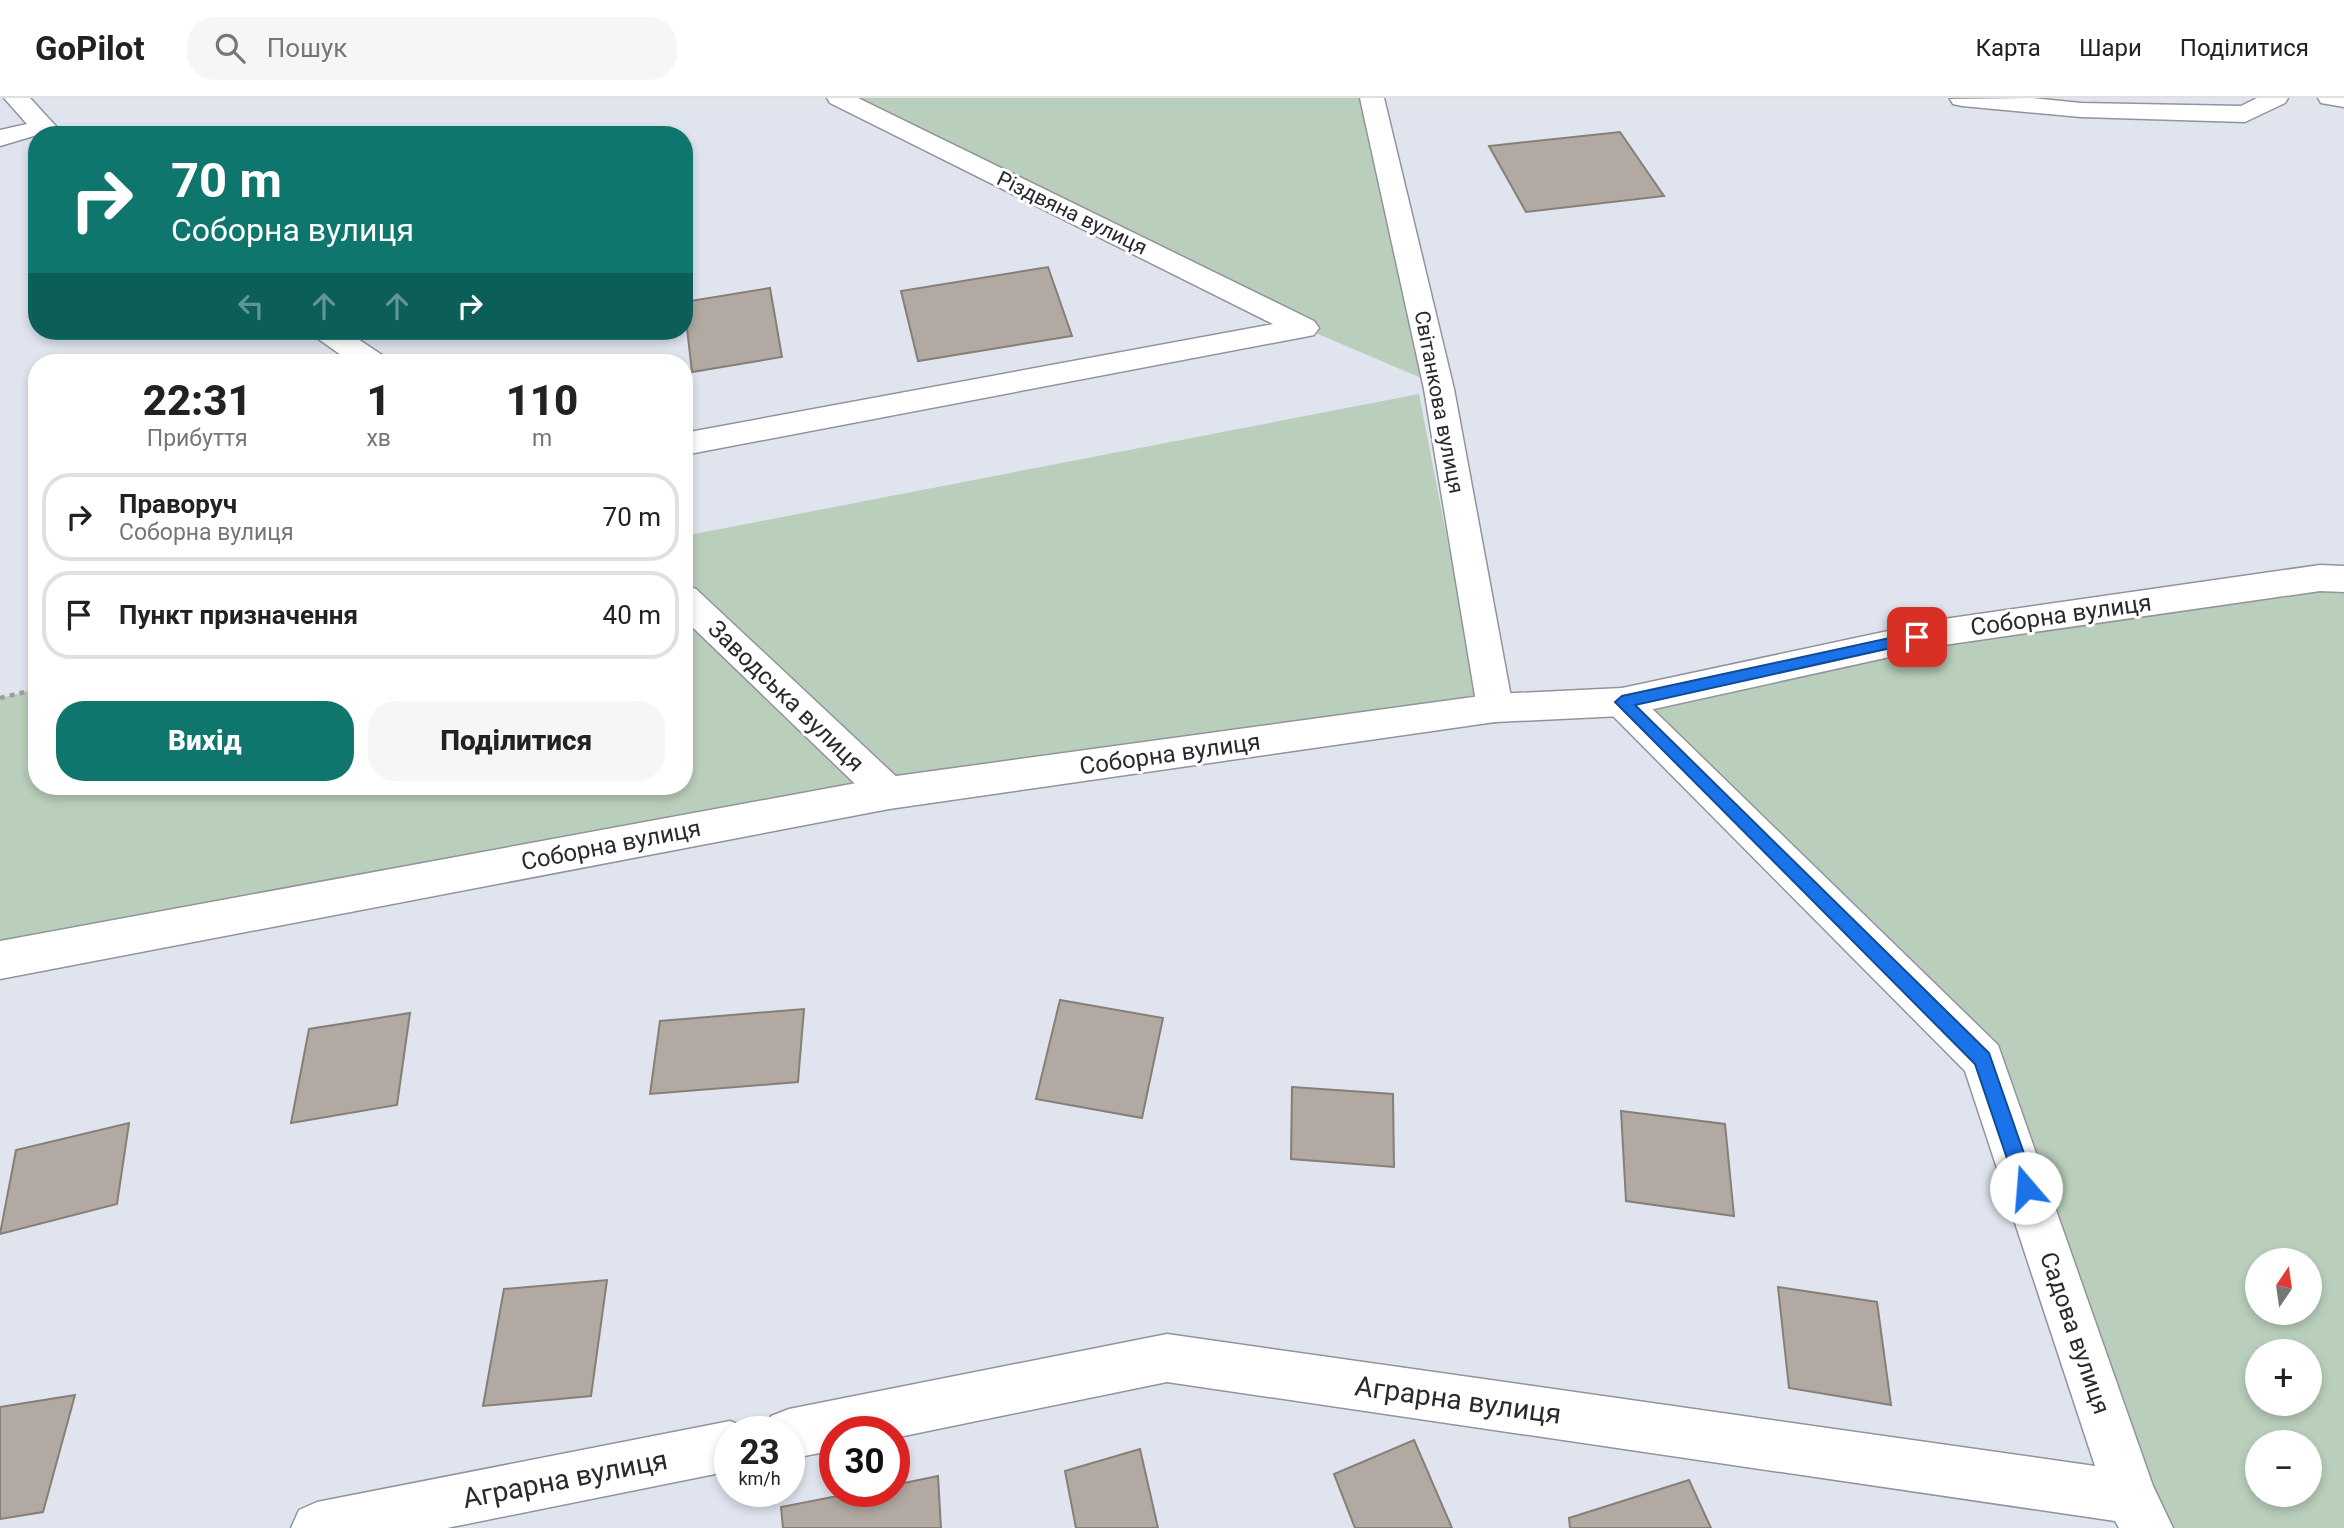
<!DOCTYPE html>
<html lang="uk">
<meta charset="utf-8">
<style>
body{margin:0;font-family:Roboto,sans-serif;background:#f6f6f6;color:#222;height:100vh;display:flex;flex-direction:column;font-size:26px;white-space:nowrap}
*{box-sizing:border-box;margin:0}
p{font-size:23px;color:#767676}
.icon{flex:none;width:38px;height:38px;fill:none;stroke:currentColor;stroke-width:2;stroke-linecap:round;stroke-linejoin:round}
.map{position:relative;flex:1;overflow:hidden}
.side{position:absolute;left:28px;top:256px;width:665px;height:441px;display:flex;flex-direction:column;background:#fff;border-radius:28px;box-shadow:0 4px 10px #0003}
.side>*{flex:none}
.banner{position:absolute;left:28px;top:28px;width:665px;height:214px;border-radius:28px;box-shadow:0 4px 10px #0003;background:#0f766e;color:#fff;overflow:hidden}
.needle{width:46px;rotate:13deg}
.tools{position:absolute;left:2245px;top:1150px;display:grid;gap:14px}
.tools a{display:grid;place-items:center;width:77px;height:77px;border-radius:50%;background:#fff;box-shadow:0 4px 10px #0003;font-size:35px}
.speed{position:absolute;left:714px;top:1318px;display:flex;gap:14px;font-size:35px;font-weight:700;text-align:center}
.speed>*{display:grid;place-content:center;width:91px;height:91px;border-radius:50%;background:#fff;box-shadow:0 4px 10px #0003;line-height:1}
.speed small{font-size:18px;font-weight:400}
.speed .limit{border:10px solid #d22;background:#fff;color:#111}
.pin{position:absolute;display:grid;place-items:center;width:60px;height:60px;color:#fff;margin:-30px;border-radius:14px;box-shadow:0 4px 10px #0006}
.me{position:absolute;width:77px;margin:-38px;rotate:342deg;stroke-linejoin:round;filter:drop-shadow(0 0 5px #0008)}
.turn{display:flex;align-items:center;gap:24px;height:147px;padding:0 28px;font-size:32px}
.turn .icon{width:91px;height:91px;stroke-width:2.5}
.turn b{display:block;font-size:49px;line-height:60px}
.lanes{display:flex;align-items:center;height:66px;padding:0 28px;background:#0003;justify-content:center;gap:35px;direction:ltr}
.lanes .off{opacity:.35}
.eta{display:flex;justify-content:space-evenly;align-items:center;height:119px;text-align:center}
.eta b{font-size:42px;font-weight:800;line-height:49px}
.primary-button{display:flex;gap:14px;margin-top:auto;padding:14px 28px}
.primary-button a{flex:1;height:80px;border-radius:28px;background:#0f766e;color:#fff;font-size:28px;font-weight:800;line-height:80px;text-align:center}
.primary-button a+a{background:#f6f6f6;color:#222}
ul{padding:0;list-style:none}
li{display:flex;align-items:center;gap:21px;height:88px;margin:0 14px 10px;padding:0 14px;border:4px solid #e0e0e0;border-radius:28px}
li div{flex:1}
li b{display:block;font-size:26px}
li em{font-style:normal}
header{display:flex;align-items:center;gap:42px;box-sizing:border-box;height:98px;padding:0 35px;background:#fff;border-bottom:2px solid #e0e0e0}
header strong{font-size:33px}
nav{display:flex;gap:38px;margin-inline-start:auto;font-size:24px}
.search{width:490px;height:63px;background:#f6f6f6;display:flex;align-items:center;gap:18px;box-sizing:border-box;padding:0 24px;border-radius:28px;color:#767676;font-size:26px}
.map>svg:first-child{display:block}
.green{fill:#b9cebb;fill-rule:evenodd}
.building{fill:#b1a9a2;stroke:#867f78;stroke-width:2}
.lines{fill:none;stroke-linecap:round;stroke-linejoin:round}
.minor-casing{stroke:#91949d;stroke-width:3}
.major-casing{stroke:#91949d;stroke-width:3}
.path{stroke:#9b9ea5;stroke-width:4.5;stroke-dasharray:5 5;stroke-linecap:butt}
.minor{fill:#fff;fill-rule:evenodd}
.major{fill:#fff;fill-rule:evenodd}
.route{fill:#1a73e8;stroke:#114b97;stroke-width:2}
.labels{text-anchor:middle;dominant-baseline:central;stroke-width:6;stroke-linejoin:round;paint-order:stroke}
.far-street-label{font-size:21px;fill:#292a2e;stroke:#fff}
.street-label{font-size:24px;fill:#292a2e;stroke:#fff}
.near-street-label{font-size:28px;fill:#292a2e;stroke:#fff}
</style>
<header>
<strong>GoPilot</strong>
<div class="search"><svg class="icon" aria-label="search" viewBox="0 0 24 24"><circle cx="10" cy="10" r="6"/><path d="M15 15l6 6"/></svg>Пошук</div>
<nav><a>Карта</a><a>Шари</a><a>Поділитися</a></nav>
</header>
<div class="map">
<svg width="2344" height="1430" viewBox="0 0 2344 1430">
<rect width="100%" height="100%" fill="#e0e4ee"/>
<!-- green -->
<path class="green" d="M839,0H1365L1421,280L1304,230Z
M1419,296L1479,606L0,862V600L37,591V688H684V438Z
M2344,481V1430H2147L1983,961L1622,604L1944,534ZM2258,1162H2310V1214H2258ZM2258,1253H2310V1306H2258ZM2258,1344H2310V1396H2258Z"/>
<!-- building -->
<path class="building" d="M1620,34L1664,98L1526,114L1489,48Z
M1048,169L1072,238L918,263L901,193Z
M770,190L782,259L692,274L684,204Z
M1060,902L1163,920L1142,1020L1036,1001Z
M804,911L798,984L650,996L660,923Z
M410,915L397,1007L291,1025L309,931Z
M1292,989L1393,996L1394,1069L1291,1061Z
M1621,1013L1725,1026L1734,1118L1626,1103Z
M129,1025L117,1106L0,1136L16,1052Z
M607,1182L591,1298L483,1308L504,1191Z
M1778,1189L1877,1204L1891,1307L1789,1290Z
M75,1297L43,1414L0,1421V1309Z
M1414,1342L1452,1430H1355L1334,1376Z
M1140,1351L1158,1430H1076L1065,1373Z
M938,1378L941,1430H783L781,1409L863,1393H894V1387Z
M1689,1382L1711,1430H1570L1569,1420Z"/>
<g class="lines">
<!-- minor casing -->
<g class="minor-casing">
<path id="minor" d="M4,0H30L64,37H37L0,48V32L27,26Z
M827,0H858L1314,223L1319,230L1314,237L1304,239L684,357V335L1273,226L830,5Z
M1360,0H1384L1454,291L1513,610L1508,620L1495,624L1482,620L1477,610L1424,291Z
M2032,0L2081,5L2241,8L2257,0H2288L2285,5L2245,24L2081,19L1962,8L1953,6L1950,1Z
M2318,0H2344V9L2321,5Z
M312,233H346L382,257L386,264H351L317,240Z
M684,487L696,491L902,684L908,695L902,706L889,711L876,706L684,521Z
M1622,590L1635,594L1998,947L2153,1388L2173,1430H2119L2115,1423L1167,1284L894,1340V1334H835V1352L789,1361V1334H765L771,1318L789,1311L1167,1236L2095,1368L1965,973L1609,614L1604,604L1609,594Z
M730,1323L748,1330L749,1334H730V1373L447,1430H291L299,1412L317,1404Z"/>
</g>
<!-- major casing -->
<g class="major-casing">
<path id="major" d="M2320,467L2344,468V494L2320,493L1944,547L1622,618L1495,624L889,711L0,881V843L889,679L1495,596L1622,590L1944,521Z"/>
</g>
<!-- path -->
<path class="path" d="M0,600L37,591"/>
<!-- minor -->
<use href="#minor" class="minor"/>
<!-- major -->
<use href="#major" class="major"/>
</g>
<!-- route -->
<path class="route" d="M1917,534L1925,539L1922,543L1635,607L1989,955L2036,1090L2033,1097L2026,1099L2019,1097L2017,1090L1975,966L1615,604L1622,598Z"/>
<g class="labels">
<!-- far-street labels -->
<g class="far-street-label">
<text transform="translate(1072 115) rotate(26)">Різдвяна вулиця</text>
<text transform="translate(1439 304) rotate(79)">Світанкова вулиця</text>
</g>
<!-- street labels -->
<g class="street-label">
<text transform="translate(2061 517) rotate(-8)">Соборна вулиця</text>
<text transform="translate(786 598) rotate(44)">Заводська вулиця</text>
<text transform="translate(1170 656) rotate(-8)">Соборна вулиця</text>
<text transform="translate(611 747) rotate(-11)">Соборна вулиця</text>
<text transform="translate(2075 1235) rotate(71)">Садова вулиця</text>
</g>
<!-- near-street labels -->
<g class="near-street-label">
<text transform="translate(1458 1302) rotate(8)">Аграрна вулиця</text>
<text transform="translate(565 1381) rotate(-11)">Аграрна вулиця</text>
</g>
</g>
</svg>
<div class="tools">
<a><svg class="needle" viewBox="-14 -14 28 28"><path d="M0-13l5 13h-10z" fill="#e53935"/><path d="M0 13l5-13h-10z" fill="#767676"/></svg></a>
<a>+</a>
<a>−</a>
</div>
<div class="speed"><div>23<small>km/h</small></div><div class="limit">30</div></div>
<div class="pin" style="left:1917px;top:539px;background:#d93025"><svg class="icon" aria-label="arrive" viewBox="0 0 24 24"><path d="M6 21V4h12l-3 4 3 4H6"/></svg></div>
<svg class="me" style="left:2026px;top:1090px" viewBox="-20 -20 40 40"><circle r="19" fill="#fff"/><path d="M0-13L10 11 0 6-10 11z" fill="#1a73e8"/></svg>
<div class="banner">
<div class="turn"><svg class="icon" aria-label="right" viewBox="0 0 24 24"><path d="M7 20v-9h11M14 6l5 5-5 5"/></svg><div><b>70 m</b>Соборна вулиця</div></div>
<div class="lanes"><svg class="icon off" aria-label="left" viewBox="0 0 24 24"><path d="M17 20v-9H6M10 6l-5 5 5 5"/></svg><svg class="icon off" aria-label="ahead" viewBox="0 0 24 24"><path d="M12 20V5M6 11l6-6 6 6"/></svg><svg class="icon off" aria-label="ahead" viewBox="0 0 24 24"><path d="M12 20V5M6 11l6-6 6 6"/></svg><svg class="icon" aria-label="right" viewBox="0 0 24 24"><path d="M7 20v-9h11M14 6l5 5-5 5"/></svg></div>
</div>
<section class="side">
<div class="eta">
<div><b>22:31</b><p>Прибуття</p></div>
<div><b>1</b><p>хв</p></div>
<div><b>110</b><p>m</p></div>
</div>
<ul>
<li><svg class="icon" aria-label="right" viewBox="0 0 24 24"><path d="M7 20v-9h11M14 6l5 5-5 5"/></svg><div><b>Праворуч</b><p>Соборна вулиця</p></div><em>70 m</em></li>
<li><svg class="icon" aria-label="arrive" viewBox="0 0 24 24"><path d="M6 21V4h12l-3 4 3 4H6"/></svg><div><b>Пункт призначення</b></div><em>40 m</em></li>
</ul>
<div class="primary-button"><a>Вихід</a><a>Поділитися</a></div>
</section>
</div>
